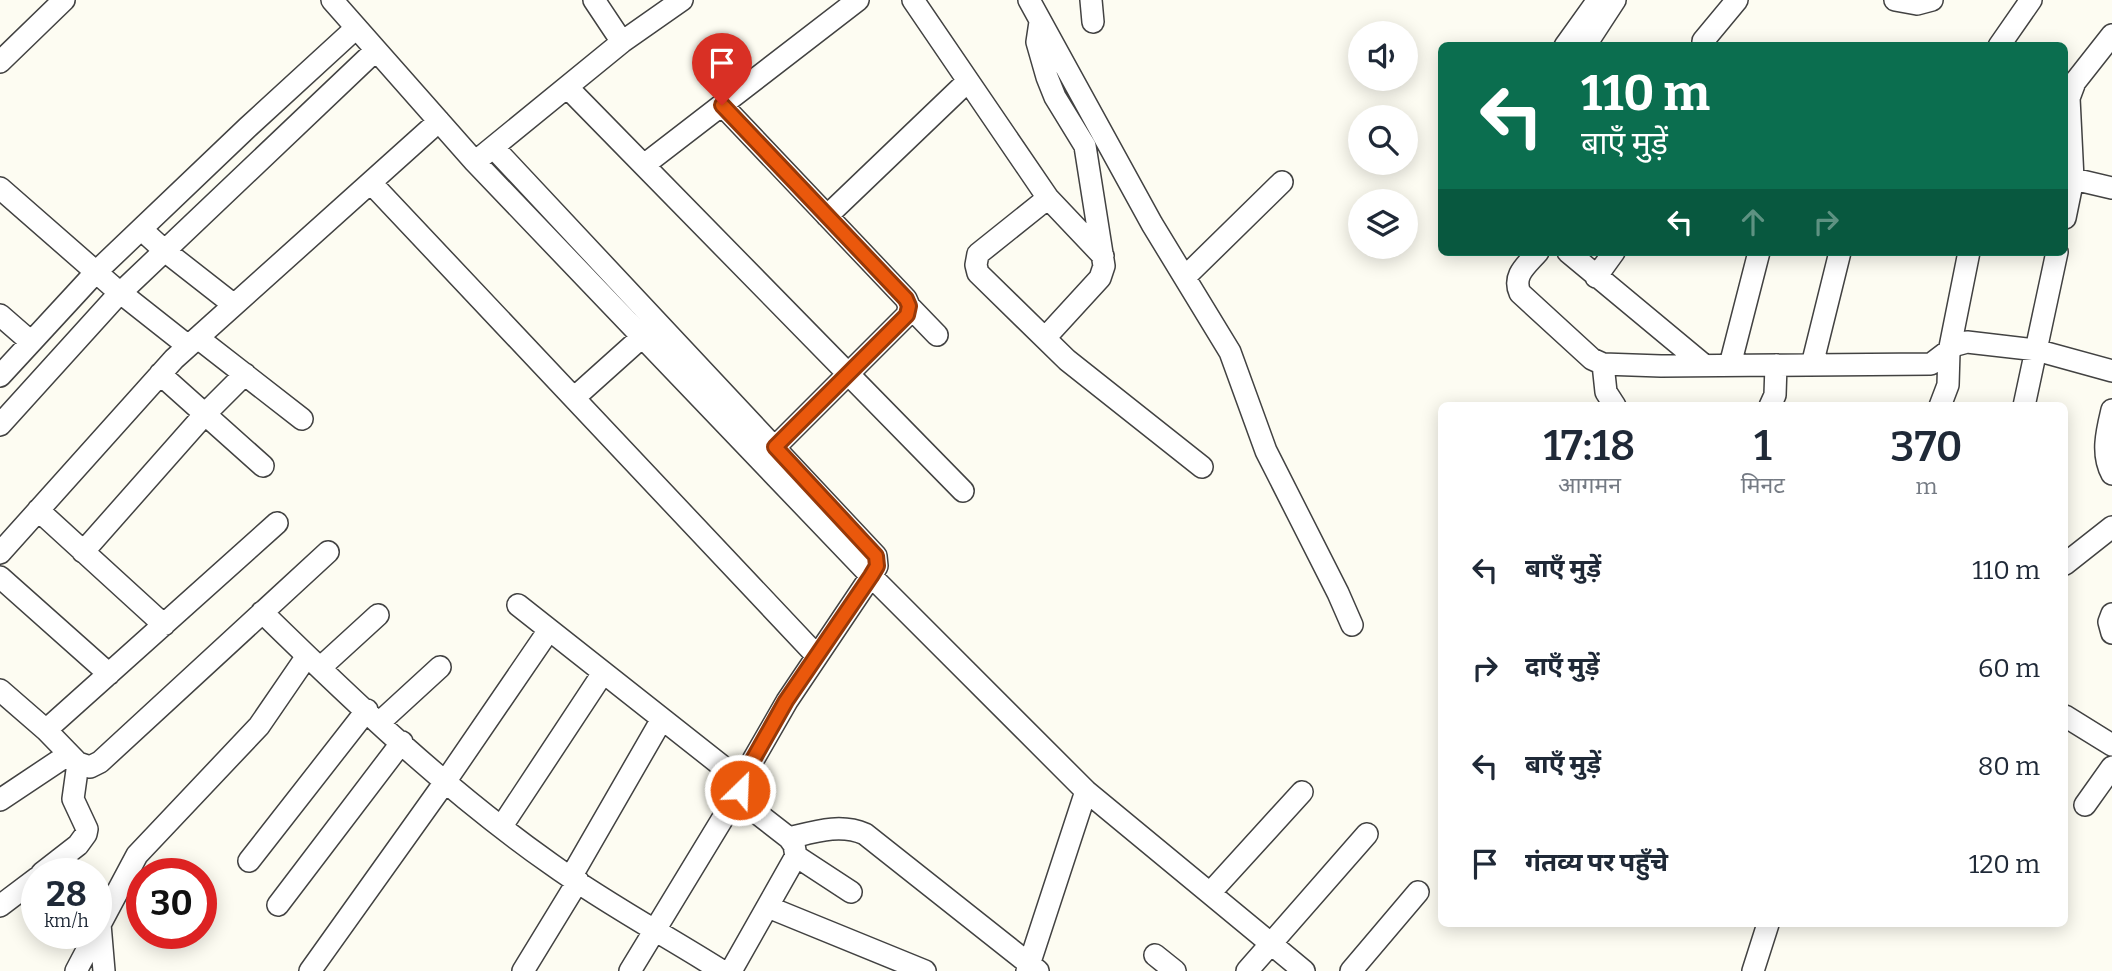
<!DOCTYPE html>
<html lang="hi">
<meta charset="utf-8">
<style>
body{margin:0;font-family:Bitter,"Noto Sans Devanagari",serif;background:#f6f6f7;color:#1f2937;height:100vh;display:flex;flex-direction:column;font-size:26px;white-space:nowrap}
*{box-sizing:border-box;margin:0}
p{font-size:23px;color:#747a83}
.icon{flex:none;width:38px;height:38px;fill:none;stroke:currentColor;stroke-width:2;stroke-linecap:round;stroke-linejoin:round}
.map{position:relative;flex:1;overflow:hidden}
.sheet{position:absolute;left:1438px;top:402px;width:630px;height:525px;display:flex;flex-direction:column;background:#fff;border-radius:10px;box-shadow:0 4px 18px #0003}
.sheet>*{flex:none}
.banner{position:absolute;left:1438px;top:42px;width:630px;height:214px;border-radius:10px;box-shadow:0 4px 18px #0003;background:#0b6e4f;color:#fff;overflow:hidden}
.tools{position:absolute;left:1348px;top:21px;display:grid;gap:14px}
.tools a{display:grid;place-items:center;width:70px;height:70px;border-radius:50%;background:#fff;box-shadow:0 4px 18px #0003;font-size:35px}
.speed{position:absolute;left:21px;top:858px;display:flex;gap:14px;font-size:35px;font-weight:700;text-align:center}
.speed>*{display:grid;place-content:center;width:91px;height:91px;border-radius:50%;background:#fff;box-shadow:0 4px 18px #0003;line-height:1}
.speed small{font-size:18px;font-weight:400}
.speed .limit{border:10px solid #d22;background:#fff;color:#111}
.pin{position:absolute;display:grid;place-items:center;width:60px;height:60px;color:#fff;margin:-72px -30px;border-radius:50% 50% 50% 0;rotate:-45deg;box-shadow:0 0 7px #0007}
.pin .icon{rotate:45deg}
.me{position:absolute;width:77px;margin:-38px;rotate:24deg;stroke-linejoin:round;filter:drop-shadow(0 0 5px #0008)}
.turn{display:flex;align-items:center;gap:24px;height:147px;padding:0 28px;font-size:32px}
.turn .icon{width:91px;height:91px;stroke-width:2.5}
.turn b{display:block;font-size:49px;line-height:60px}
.lanes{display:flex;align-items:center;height:66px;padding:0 28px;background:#0003;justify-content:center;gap:35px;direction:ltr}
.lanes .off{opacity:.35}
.eta{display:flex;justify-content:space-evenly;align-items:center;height:119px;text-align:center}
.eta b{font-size:42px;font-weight:600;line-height:49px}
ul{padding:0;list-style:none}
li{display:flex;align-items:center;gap:21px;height:98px;padding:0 28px}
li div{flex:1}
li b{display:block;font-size:26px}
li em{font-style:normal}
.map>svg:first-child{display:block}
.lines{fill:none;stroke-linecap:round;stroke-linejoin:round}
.minor-casing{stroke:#424242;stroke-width:24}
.minor{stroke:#fff;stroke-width:21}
.route-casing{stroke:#983908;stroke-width:18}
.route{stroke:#ea580c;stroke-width:12}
</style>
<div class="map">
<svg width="2112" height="971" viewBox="0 0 2112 971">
<rect width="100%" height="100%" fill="#fdfcf2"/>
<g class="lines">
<!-- minor casing -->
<g class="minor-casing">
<path id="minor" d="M332,0L475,162L622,42L682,0
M594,0L622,42
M913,0L1048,198L1103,256
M1029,0L1152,224L1230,352L1266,451L1338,593L1352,625
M1091,0L1093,22
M1895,0L1917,4L1932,0
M1040,22L1037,42L1047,77L1055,97L1085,146L1104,266L1100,278L1045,338
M1703,41L1737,0
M1565,46L1598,0
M1585,46L1615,0
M1999,46L2031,0
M0,62L64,0
M567,87L963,491
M722,105L906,299L909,306L907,315L775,447
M494,148L876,556L877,566L871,576L787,701L741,781L740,790L744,803L789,838L794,845L796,856L731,971
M475,162L871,576L1086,791L1304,971
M644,165L858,0
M2065,177L2112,188
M371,183L817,656
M0,188L112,286L188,346
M1048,198L978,254L976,265L978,273L1067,360L1202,467
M827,216L968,81
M2065,218L2073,179L2069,98L2075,82L2112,35
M141,229L165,251L234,305
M1538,252C1527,265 1512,275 1520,293L1592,359L1603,364L1661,366L1931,364L1956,345L1967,342L2036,350L2112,371
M1568,252L1704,365
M1185,277L1282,182
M1596,277L1614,252
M909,306L937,335
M0,315L31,342
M198,338L302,419
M1603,364L1606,392L1615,406
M1730,365L1759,252
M1812,365L1840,252
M160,374L263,466
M0,376L96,272L248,127L356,28
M574,398L642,337
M1770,406L1775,395L1776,365
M1940,406L1948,385L1949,352L1969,252
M2024,406L2057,252
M2112,410C2107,431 2101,454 2112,474
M0,425L115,298L376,50
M38,510L164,625
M83,552L205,414L245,374
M0,553L174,359L439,121
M2065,564L2112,527
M0,577L109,674
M518,605L741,781
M262,612C353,701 447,791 551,864C605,903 665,935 722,971
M2112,614L2109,622L2112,633
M320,668L378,615
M0,690L46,730L78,763L90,767L100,762L328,552
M2065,716L2112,745
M380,722L440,667
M46,730L277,523
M0,800L69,754
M2085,805L2112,767
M502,826L603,673
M789,838C814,832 840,823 865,834L1038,971
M796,856L851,892
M249,861L367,710
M42,873L78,845L86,834L87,829L73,799L78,763
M571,877L662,719
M1210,893L1302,792
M278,905L402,742
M0,906L37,878
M768,907L925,971
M100,924L104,971
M96,932L137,855L259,726L307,656
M1155,955L1175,971
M76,971L96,933
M310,971L445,782L549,630
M523,971L578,881
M630,971L740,790
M1027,971L1086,791
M1247,971L1367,834
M1351,971L1418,892
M1753,971L1768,924"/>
</g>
<!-- minor -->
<use href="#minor" class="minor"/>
</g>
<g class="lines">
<!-- route casing -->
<g class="route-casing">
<path id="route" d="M722,105L906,299L909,306L907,315L775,447L876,556L877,566L871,576L786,701L741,781L740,790"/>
</g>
<!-- route -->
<use href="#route" class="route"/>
</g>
</svg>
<div class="tools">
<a><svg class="icon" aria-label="sound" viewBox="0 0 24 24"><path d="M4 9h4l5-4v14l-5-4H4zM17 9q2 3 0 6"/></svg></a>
<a><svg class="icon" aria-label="search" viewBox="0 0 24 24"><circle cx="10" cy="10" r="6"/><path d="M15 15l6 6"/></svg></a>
<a><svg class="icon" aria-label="layers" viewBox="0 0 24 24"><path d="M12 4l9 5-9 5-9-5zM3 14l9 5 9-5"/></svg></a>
</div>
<div class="speed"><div>28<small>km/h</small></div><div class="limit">30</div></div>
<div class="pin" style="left:722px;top:105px;background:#d93025"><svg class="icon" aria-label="arrive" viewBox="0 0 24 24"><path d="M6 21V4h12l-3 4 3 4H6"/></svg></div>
<svg class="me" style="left:740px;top:790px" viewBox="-20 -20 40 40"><circle r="17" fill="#ea580c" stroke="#fff" stroke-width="3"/><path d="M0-11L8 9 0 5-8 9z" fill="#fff"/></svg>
<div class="banner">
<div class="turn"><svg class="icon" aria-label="left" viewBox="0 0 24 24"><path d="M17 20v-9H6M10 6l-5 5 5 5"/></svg><div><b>110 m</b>बाएँ मुड़ें</div></div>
<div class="lanes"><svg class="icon" aria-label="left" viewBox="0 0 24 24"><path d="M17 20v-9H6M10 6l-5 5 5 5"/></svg><svg class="icon off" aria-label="ahead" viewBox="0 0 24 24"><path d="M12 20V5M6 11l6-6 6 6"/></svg><svg class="icon off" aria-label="right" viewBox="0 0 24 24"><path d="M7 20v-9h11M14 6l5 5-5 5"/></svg></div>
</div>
<section class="sheet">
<div class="eta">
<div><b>17:18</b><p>आगमन</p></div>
<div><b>1</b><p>मिनट</p></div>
<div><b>370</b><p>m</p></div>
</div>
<ul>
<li><svg class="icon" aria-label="left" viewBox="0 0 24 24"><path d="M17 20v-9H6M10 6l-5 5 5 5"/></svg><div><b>बाएँ मुड़ें</b></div><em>110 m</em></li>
<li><svg class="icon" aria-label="right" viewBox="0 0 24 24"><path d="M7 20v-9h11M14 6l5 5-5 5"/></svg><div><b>दाएँ मुड़ें</b></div><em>60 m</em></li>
<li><svg class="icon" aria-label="left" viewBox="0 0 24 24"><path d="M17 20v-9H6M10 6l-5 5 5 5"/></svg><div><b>बाएँ मुड़ें</b></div><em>80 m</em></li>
<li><svg class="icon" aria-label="arrive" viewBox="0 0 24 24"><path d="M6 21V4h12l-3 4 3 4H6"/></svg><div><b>गंतव्य पर पहुँचे</b></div><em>120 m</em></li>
</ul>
</section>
</div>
